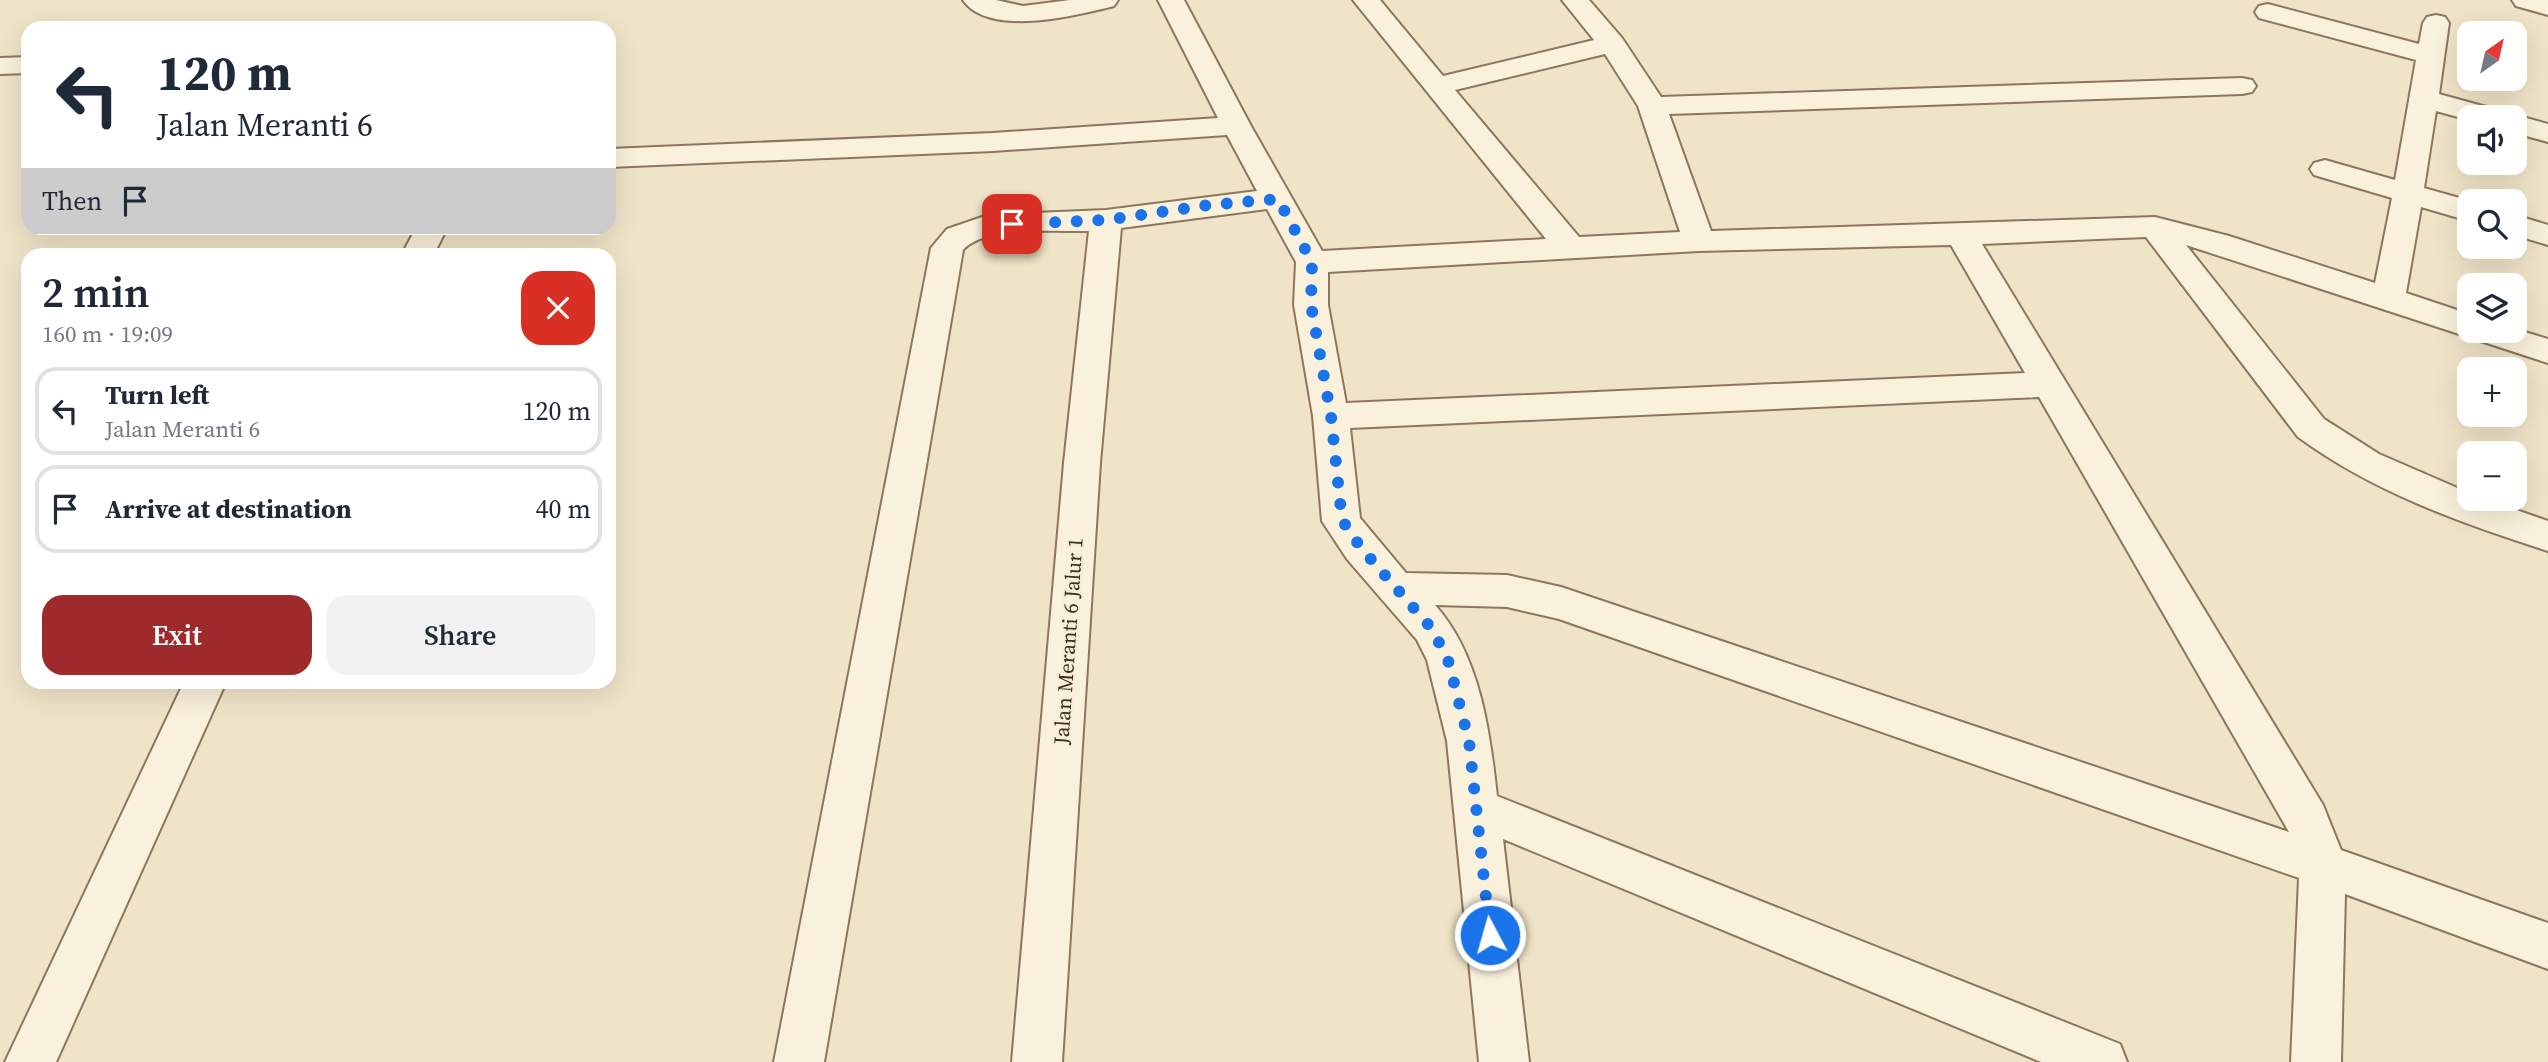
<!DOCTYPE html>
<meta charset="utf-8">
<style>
body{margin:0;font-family:"Source Serif 4",serif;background:#f2f2f3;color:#1f2937;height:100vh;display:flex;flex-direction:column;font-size:26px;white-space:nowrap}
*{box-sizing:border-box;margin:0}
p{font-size:23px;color:#747a83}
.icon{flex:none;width:38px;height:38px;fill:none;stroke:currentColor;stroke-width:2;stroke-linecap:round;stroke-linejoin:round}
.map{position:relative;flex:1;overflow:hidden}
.side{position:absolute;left:21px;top:248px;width:595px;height:441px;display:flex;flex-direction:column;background:#fff;border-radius:21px;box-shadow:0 7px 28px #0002}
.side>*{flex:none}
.hud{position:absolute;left:21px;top:21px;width:595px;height:214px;border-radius:21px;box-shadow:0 7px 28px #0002;background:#fff;color:#1f2937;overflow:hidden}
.needle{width:46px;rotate:34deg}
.controls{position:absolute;left:2457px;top:21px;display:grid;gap:14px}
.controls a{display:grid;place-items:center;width:70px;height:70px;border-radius:14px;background:#fff;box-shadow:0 7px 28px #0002;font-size:35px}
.pin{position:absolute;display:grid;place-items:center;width:60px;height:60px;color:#fff;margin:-30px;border-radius:14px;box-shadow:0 4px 10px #0006}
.me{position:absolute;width:77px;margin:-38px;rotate:354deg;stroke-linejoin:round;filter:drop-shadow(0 0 5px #0008)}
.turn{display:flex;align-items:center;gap:24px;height:147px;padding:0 21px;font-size:32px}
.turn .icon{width:91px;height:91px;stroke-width:2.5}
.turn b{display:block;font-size:49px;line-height:60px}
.then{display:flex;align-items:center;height:66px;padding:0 21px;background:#0003;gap:14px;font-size:26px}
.round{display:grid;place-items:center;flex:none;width:74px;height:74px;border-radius:21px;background:#f2f2f3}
.overview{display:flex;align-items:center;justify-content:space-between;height:119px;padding:0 21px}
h1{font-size:42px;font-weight:600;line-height:52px}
.cta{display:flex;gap:14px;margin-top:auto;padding:14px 21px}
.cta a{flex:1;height:80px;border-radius:21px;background:#9e2a2b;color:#fff;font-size:28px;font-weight:600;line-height:80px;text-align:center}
.cta a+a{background:#f2f2f3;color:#1f2937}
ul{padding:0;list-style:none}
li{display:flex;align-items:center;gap:21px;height:88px;margin:0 14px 10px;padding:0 7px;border:4px solid #e0e1e3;border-radius:21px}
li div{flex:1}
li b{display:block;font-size:26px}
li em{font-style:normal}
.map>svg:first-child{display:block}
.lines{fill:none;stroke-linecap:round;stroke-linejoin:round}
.minor-casing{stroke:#8d765c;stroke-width:4}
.minor{fill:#faf1dc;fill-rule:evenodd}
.route{stroke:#1a73e8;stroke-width:12;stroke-dasharray:0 21.6}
.labels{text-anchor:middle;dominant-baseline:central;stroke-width:5;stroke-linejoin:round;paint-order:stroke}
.street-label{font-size:21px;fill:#3d2e20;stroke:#f7eed8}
</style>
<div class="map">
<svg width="2548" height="1062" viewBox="0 0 2548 1062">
<rect width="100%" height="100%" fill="#f0e4c8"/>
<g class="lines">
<!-- minor casing -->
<g class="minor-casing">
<path id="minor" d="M963,0H996L1023,6L1070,0H1118L1114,6C1078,15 989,38 963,0Z
M1158,0H1184L1251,126L1322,251L1546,239L1353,0H1380L1443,76L1594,40L1562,0H1589L1622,38L1661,97L2242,78L2252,80L2256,86L2252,92L2242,94L1669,114L1711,231L2155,217L2229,236L2375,283L2392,198L2314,175L2310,169L2314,163L2325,160L2395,180L2416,60L2259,18L2255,12L2259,6L2268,4L2419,44L2423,23L2427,17L2436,15L2445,17L2449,23L2439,94L2501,111L2505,117H2469V120L2436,111L2424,188L2470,201L2469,221L2421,207L2406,293L2469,314V331L2515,329L2548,339V363L2186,245L2324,419L2379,454L2469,493V499H2485L2548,521V551C2461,523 2373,492 2298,437L2146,237L1982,244L2323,805L2341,850L2548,923V969L2345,894L2341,1062H2291L2299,878L1559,619L1507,607L1435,605C1480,655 1490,732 1497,796L2120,1044L2127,1062H2041L1503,839L1529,1062H1479L1447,741L1427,660L1417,640L1347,559L1322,521L1313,416L1294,305L1296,262L1267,209L1121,228L1100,463L1062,1062H1012L1064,463L1089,231C1056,232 985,225 963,250L824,1062H774L931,248L947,229L988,215L1106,210L1257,191L1227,135L993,151L609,167V149L993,133L1218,118ZM1605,54L1638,106L1680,232L1579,237L1455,90ZM1951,245L2025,373L1346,403L1328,305V272L1699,251ZM2039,397L2289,832L1561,587L1507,575L1406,573L1360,518L1350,428Z
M2512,0H2548V15L2516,6Z
M28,57V73L0,74V58Z
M2515,115L2548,124V142L2515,133V117H2507Z
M2515,215L2548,225V245L2515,235Z
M416,228H447L433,256H401Z
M184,682H226L56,1062H5Z"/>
</g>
<!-- minor -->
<use href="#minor" class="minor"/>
</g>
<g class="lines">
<!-- route -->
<path class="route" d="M1012,224L1106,220L1209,205L1278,199L1312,262L1311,305L1331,416L1342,520L1361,548L1432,629L1448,660L1469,741L1490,935"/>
</g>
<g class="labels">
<!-- street labels -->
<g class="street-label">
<text transform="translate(1068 641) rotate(-86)">Jalan Meranti 6 Jalur 1</text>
</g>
</g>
</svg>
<div class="controls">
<a><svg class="needle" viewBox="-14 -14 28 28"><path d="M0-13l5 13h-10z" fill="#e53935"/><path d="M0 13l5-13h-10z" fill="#747a83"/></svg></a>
<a><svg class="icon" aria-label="sound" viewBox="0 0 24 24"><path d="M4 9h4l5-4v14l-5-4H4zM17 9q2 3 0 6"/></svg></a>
<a><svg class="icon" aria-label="search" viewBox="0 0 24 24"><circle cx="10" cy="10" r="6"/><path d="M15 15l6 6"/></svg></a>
<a><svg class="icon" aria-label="layers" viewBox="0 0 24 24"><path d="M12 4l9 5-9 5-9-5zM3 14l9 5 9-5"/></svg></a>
<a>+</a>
<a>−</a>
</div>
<div class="pin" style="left:1012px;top:224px;background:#d93025"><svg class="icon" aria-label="arrive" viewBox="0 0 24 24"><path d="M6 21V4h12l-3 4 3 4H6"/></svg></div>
<svg class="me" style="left:1490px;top:935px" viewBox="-20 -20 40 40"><circle r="17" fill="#1a73e8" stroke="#fff" stroke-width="3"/><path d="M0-11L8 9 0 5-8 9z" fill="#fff"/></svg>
<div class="hud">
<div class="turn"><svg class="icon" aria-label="left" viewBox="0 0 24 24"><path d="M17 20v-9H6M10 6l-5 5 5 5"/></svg><div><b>120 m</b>Jalan Meranti 6</div></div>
<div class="then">Then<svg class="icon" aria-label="arrive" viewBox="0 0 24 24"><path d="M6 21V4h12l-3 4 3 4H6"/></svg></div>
</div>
<section class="side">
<div class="overview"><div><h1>2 min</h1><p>160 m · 19:09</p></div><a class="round" style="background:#d93025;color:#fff"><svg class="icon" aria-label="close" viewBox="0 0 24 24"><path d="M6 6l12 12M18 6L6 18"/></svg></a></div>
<ul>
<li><svg class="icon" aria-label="left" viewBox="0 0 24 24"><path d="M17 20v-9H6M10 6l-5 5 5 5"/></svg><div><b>Turn left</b><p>Jalan Meranti 6</p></div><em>120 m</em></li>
<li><svg class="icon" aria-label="arrive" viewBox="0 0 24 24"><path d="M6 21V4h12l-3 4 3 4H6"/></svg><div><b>Arrive at destination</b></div><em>40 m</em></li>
</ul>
<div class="cta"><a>Exit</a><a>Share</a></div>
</section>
</div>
